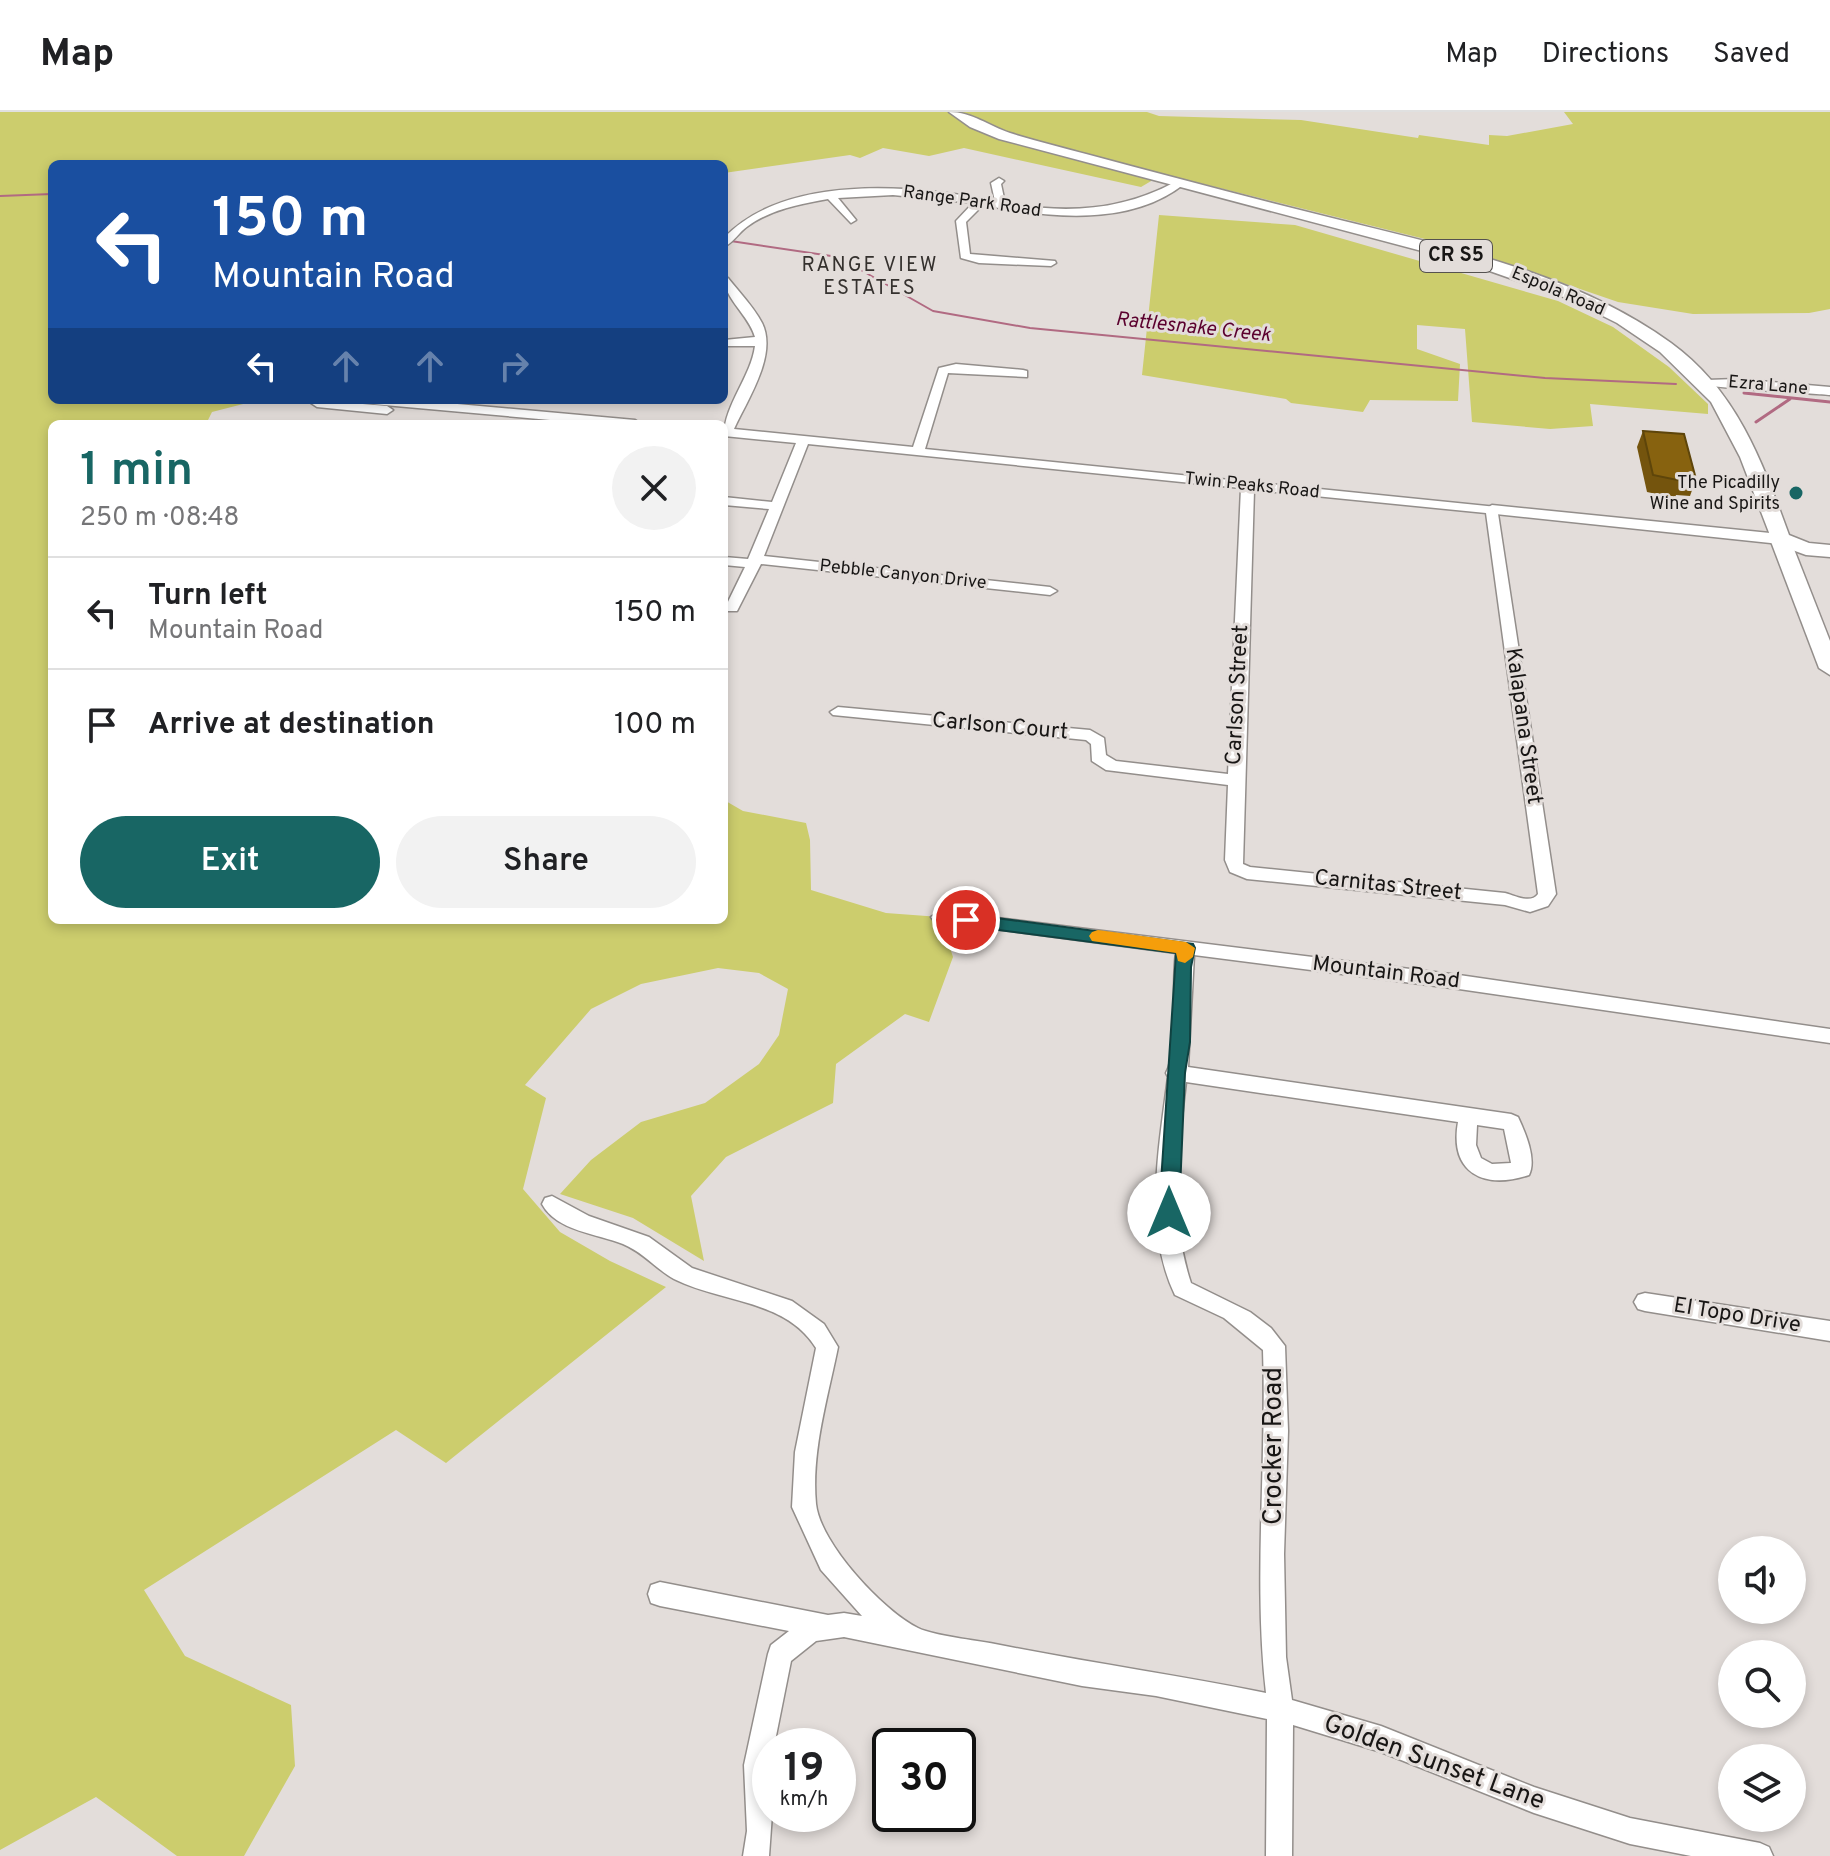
<!DOCTYPE html>
<meta charset="utf-8">
<style>
body{margin:0;font-family:Overpass,sans-serif;background:#f2f2f2;color:#202124;height:100vh;display:flex;flex-direction:column;font-size:30px;white-space:nowrap}
*{box-sizing:border-box;margin:0}
p{font-size:26px;color:#757577}
.icon{flex:none;width:44px;height:44px;fill:none;stroke:currentColor;stroke-width:2;stroke-linecap:round;stroke-linejoin:round}
.map{position:relative;flex:1;overflow:hidden}
.panel{position:absolute;left:48px;top:308px;width:680px;height:504px;display:flex;flex-direction:column;background:#fff;border-radius:12px;box-shadow:0 4px 12px #0003}
.panel>*{flex:none}
.top-card{position:absolute;left:48px;top:48px;width:680px;height:244px;border-radius:12px;box-shadow:0 4px 12px #0003;background:#1a4fa0;color:#fff;overflow:hidden}
.buttons{position:absolute;left:1718px;top:1424px;display:grid;gap:16px}
.buttons a{display:grid;place-items:center;width:88px;height:88px;border-radius:50%;background:#fff;box-shadow:0 4px 12px #0003;font-size:40px}
.speed{position:absolute;left:752px;top:1616px;display:flex;gap:16px;font-size:40px;font-weight:700;text-align:center}
.speed>*{display:grid;place-content:center;width:104px;height:104px;border-radius:50%;background:#fff;box-shadow:0 4px 12px #0003;line-height:1}
.speed small{font-size:20px;font-weight:400}
.speed .limit{border:4px solid #111;border-radius:12px;background:#fff;color:#111}
.pin{position:absolute;display:grid;place-items:center;width:68px;height:68px;color:#fff;margin:-34px;border:4px solid #fff;border-radius:50%;box-shadow:0 2px 8px #0007}
.me{position:absolute;width:88px;margin:-44px;rotate:0deg;stroke-linejoin:round;filter:drop-shadow(0 0 6px #0008)}
.turn{display:flex;align-items:center;gap:28px;height:168px;padding:0 32px;font-size:36px}
.turn .icon{width:104px;height:104px;stroke-width:2.5}
.turn b{display:block;font-size:56px;line-height:68px}
.lanes{display:flex;align-items:center;height:76px;padding:0 32px;background:#0003;justify-content:center;gap:40px;direction:ltr}
.lanes .off{opacity:.35}
.round{display:grid;place-items:center;flex:none;width:84px;height:84px;border-radius:42px;background:#f2f2f2}
.overview{display:flex;align-items:center;justify-content:space-between;height:136px;padding:0 32px}
h1{font-size:48px;font-weight:600;line-height:60px;color:#186664}
.action{display:flex;gap:16px;margin-top:auto;padding:16px 32px}
.action a{flex:1;height:92px;border-radius:48px;background:#186664;color:#fff;font-size:32px;font-weight:600;line-height:92px;text-align:center}
.action a+a{background:#f2f2f2;color:#202124}
ul{padding:0;list-style:none}
li{display:flex;align-items:center;gap:24px;height:112px;padding:0 32px;border-top:2px solid #e0e0e0}
li div{flex:1}
li b{display:block;font-size:30px}
li em{font-style:normal}
header{display:flex;align-items:center;gap:48px;box-sizing:border-box;height:112px;padding:0 40px;background:#fff;border-bottom:2px solid #e0e0e0}
header strong{font-size:38px}
nav{display:flex;gap:44px;margin-inline-start:auto;font-size:28px}
.map>svg:first-child{display:block}
.green{fill:#cccd6d}
.lines{fill:none;stroke-linecap:round;stroke-linejoin:round}
.stream-far1{stroke:#b16a82;stroke-width:2}
.stream{stroke:#b16a82;stroke-width:3}
.minor-casing{stroke:#938e8b;stroke-width:3}
.tertiary-casing{stroke:#938e8b;stroke-width:3}
.secondary-casing{stroke:#938e8b;stroke-width:3}
.primary-casing{stroke:#938e8b;stroke-width:3}
.minor{fill:#fff;fill-rule:evenodd}
.tertiary{fill:#fff;fill-rule:evenodd}
.secondary{fill:#fff;fill-rule:evenodd}
.primary{fill:#fff;fill-rule:evenodd}
.wall{fill:#74540d}
.building{fill:#87620f;stroke:#5e450a;stroke-width:2}
.route{fill:#186664;stroke:#104241;stroke-width:2}
.slow{fill:#f59e0b}
.poi-dot{fill:#186664;stroke:#e3ddda;stroke-width:3}
.labels{text-anchor:middle;dominant-baseline:central;stroke-width:6;stroke-linejoin:round;paint-order:stroke}
.far-street-label{font-size:18px;fill:#181615;stroke:#e3ddda}
.far-poi-label{font-size:18px;fill:#181615;stroke:#e3ddda;text-anchor:end}
.shield{fill:#e3ddda;stroke:#555250;stroke-width:2}
.shield-label{font-size:20px;font-weight:bold;fill:#181615}
.far-neighbourhood-label{font-size:20px;letter-spacing:2px;fill:#35312e;stroke:#e3ddda}
.far-water-label{font-size:20px;font-style:italic;fill:#5b002e;stroke:#e3ddda}
.street-label{font-size:22px;fill:#181615;stroke:#e3ddda}
.near-street-label{font-size:26px;fill:#181615;stroke:#e3ddda}
</style>
<header>
<strong>Map</strong>
<nav><a>Map</a><a>Directions</a><a>Saved</a></nav>
</header>
<div class="map">
<svg width="1830" height="1744" viewBox="0 0 1830 1744">
<rect width="100%" height="100%" fill="#e3ddda"/>
<!-- green -->
<path class="green" d="M0,0H1147L1159,4L1301,8L1418,26L1419,23L1489,33V23L1507,24L1573,12L1564,0H1830V197L1809,201L1693,202L1618,190L1461,136L1163,62L1141,75L964,36L929,44L883,36L860,46L850,43L724,61V52H52V288H277L247,291L212,300L206,312H52V808H724V688L743,699L806,711L810,728L811,778L886,801L940,805L953,845L929,910L905,902L836,952L833,991L726,1045L691,1084L704,1149L633,1106L560,1082L591,1048L641,1010L705,991L759,952L779,923L788,877L759,861L718,856L641,872L591,897L525,973L546,986L523,1077L560,1120L610,1149L666,1175L446,1351L396,1318L144,1478L185,1544L291,1593L295,1654L244,1744H177L96,1685L0,1738Z
M1159,103L1295,113L1558,189L1613,215L1669,255L1708,292V302L1590,292L1593,314L1550,317L1472,310L1465,217L1417,213V237L1460,252L1458,289L1370,288L1363,300L1291,291L1286,287L1142,263Z"/>
<g class="lines">
<!-- stream-far1 -->
<path class="stream-far1" d="M0,84L52,82
M724,128L838,145L933,199L1030,216L1545,266L1676,272"/>
<!-- stream -->
<path class="stream" d="M1744,281L1830,290
M1756,310L1790,287"/>
<!-- minor casing -->
<g class="minor-casing">
<path id="minor" d="M999,66L1004,69L1001,72L1005,91C1066,102 1121,99 1175,70L1184,72C1129,116 1045,105 983,93L966,110L970,142L1055,149L1056,151L1051,154L979,151L961,146L956,109L973,91L893,83L838,86L856,108L851,111L828,87C800,92 772,97 748,114C739,120 734,130 724,135V126C786,61 914,73 995,89L991,71Z
M724,165L728,166C739,180 753,194 762,211C778,243 747,288 734,317L913,335L939,256L956,252L1023,258L1027,259V265L948,261L925,337L1497,395L1556,782L1548,794L1530,800L1505,793L1247,767L1230,760L1225,748L1228,673L1106,658L1092,649L1091,632L1086,628L833,603L830,600L838,595L1090,618L1104,626L1106,643L1116,649L1228,662L1241,376L808,332L764,444L1050,475L1057,479L1050,483L761,452L737,499H727L725,496L745,455L724,453V445L748,447L769,397L724,393V385L772,390L796,331L724,324C724,293 751,265 755,234H724V228L755,225C749,203 724,187 724,165ZM1254,378L1486,401L1538,782C1531,792 1516,784 1505,781L1250,755L1243,752Z
M1736,267L1830,275V283C1812,281 1707,276 1701,272L1707,268Z
M314,288L387,294L393,298L387,302L317,295L311,291Z
M367,288H413L635,308L641,312H595L373,292Z
M940,799L1459,863L1830,917V931L1459,877L1194,843L1188,955L1511,1002L1518,1005C1525,1020 1537,1047 1529,1063C1484,1078 1449,1061 1458,1010L1186,970C1178,1038 1169,1105 1191,1171L1250,1200L1271,1216L1285,1234L1288,1319L1284,1442L1286,1545L1292,1588L1381,1614L1534,1675L1630,1706L1760,1731L1769,1735L1773,1744H1691L1630,1732L1534,1701L1381,1640L1293,1613L1292,1744H1266L1267,1607L1156,1584L1082,1574L844,1525L816,1529L791,1549L774,1634H770V1702H772L769,1744H743L747,1719L744,1653L768,1542L771,1533L789,1519L660,1494L651,1491L648,1482L651,1473L660,1470L828,1503L844,1501L862,1504L821,1458L792,1395L795,1340L816,1236C786,1187 721,1191 674,1167C656,1157 643,1140 623,1132C598,1122 556,1119 542,1092L545,1086L552,1084L589,1104L649,1125L692,1156L792,1189L824,1212L838,1235C828,1285 811,1340 816,1392C820,1431 883,1499 918,1516C934,1524 976,1528 995,1532C1085,1550 1176,1563 1266,1581C1253,1467 1267,1352 1263,1238L1224,1206L1175,1183C1143,1117 1159,1035 1168,965L1166,961C1179,939 1171,871 1176,841L934,809L931,805ZM1477,1013L1504,1017L1511,1051L1492,1052L1481,1046L1476,1033Z
M1645,1181L1830,1209V1229L1645,1199L1638,1197L1634,1190L1638,1183Z"/>
</g>
<!-- tertiary casing -->
<g class="tertiary-casing">
<path id="tertiary" d="M1492,393L1780,422L1788,427L1780,432L1486,401L1484,398Z"/>
</g>
<!-- secondary casing -->
<g class="secondary-casing">
<path id="secondary" d="M1780,421L1790,427L1830,529V563L1819,556L1770,427Z"/>
</g>
<!-- primary casing -->
<g class="primary-casing">
<path id="primary" d="M949,0C972,0 989,14 1010,21C1035,29 1061,35 1086,42C1172,65 1258,88 1344,109C1457,137 1576,162 1671,231C1737,279 1762,349 1789,423L1809,431L1830,433V445L1806,443L1773,431L1740,345L1711,290L1660,240L1617,211L1569,187L1467,151L999,27L970,15Z"/>
</g>
<!-- minor -->
<use href="#minor" class="minor"/>
<!-- tertiary -->
<use href="#tertiary" class="tertiary"/>
<!-- secondary -->
<use href="#secondary" class="secondary"/>
<!-- primary -->
<use href="#primary" class="primary"/>
</g>
<!-- wall -->
<path class="wall" d="M1643,319L1696,367L1690,384L1676,383L1675,386L1647,380L1637,335Z"/>
<!-- building -->
<path class="building" d="M1643,319L1684,322L1696,367L1681,365L1682,369L1653,363Z"/>
<!-- route -->
<path class="route" d="M966,802L1193,832L1195,836L1191,855L1190,930L1185,961L1179,1101L1176,1107L1169,1109L1162,1107L1159,1101L1176,841L960,813L957,808L960,804Z"/>
<!-- slow -->
<path class="slow" d="M1098,818L1186,830L1195,836L1193,845L1185,851L1178,849L1176,841L1092,829L1089,824L1092,820Z"/>
<!-- markers -->
<circle class="poi-dot" cx="1796" cy="381" r="8"/>
<g class="labels">
<!-- far-street labels -->
<g class="far-street-label">
<text transform="translate(972 90) rotate(8)">Range Park Road</text>
<text transform="translate(1558 180) rotate(23)">Espola Road</text>
<text transform="translate(1768 274) rotate(5)">Ezra Lane</text>
<text transform="translate(1252 374) rotate(6)">Twin Peaks Road</text>
<text transform="translate(903 463) rotate(6)">Pebble Canyon Drive</text>
</g>
<!-- far-poi labels -->
<g class="far-poi-label">
<text x="1780" y="371">The Picadilly<tspan x="1780" dy="21">Wine and Spirits</tspan></text>
</g>
<!-- shield labels -->
<rect class="shield" x="1420" y="128" width="72" height="32" rx="6"/>
<g class="shield-label">
<text x="1456" y="144">CR S5</text>
</g>
<!-- far-neighbourhood labels -->
<g class="far-neighbourhood-label">
<text x="870" y="154">RANGE VIEW<tspan x="870" dy="23">ESTATES</tspan></text>
</g>
<!-- far-water labels -->
<g class="far-water-label">
<text transform="translate(1193 216) rotate(6)">Rattlesnake Creek</text>
</g>
<!-- street labels -->
<g class="street-label">
<text transform="translate(1238 583) rotate(-87)">Carlson Street</text>
<text transform="translate(1523 614) rotate(82)">Kalapana Street</text>
<text transform="translate(1000 615) rotate(5)">Carlson Court</text>
<text transform="translate(1388 774) rotate(6)">Carnitas Street</text>
<text transform="translate(1386 861) rotate(7)">Mountain Road</text>
<text transform="translate(1737 1204) rotate(9)">El Topo Drive</text>
</g>
<!-- near-street labels -->
<g class="near-street-label">
<text transform="translate(1274 1334) rotate(-90)">Crocker Road</text>
<text transform="translate(1434 1651) rotate(20)">Golden Sunset Lane</text>
</g>
</g>
</svg>
<div class="buttons">
<a><svg class="icon" aria-label="sound" viewBox="0 0 24 24"><path d="M4 9h4l5-4v14l-5-4H4zM17 9q2 3 0 6"/></svg></a>
<a><svg class="icon" aria-label="search" viewBox="0 0 24 24"><circle cx="10" cy="10" r="6"/><path d="M15 15l6 6"/></svg></a>
<a><svg class="icon" aria-label="layers" viewBox="0 0 24 24"><path d="M12 4l9 5-9 5-9-5zM3 14l9 5 9-5"/></svg></a>
</div>
<div class="speed"><div>19<small>km/h</small></div><div class="limit">30</div></div>
<div class="pin" style="left:966px;top:808px;background:#d93025"><svg class="icon" aria-label="arrive" viewBox="0 0 24 24"><path d="M6 21V4h12l-3 4 3 4H6"/></svg></div>
<svg class="me" style="left:1169px;top:1101px" viewBox="-20 -20 40 40"><circle r="19" fill="#fff"/><path d="M0-13L10 11 0 6-10 11z" fill="#186664"/></svg>
<div class="top-card">
<div class="turn"><svg class="icon" aria-label="left" viewBox="0 0 24 24"><path d="M17 20v-9H6M10 6l-5 5 5 5"/></svg><div><b>150 m</b>Mountain Road</div></div>
<div class="lanes"><svg class="icon" aria-label="left" viewBox="0 0 24 24"><path d="M17 20v-9H6M10 6l-5 5 5 5"/></svg><svg class="icon off" aria-label="ahead" viewBox="0 0 24 24"><path d="M12 20V5M6 11l6-6 6 6"/></svg><svg class="icon off" aria-label="ahead" viewBox="0 0 24 24"><path d="M12 20V5M6 11l6-6 6 6"/></svg><svg class="icon off" aria-label="right" viewBox="0 0 24 24"><path d="M7 20v-9h11M14 6l5 5-5 5"/></svg></div>
</div>
<section class="panel">
<div class="overview"><div><h1>1 min</h1><p>250 m · 08:48</p></div><a class="round"><svg class="icon" aria-label="close" viewBox="0 0 24 24"><path d="M6 6l12 12M18 6L6 18"/></svg></a></div>
<ul>
<li><svg class="icon" aria-label="left" viewBox="0 0 24 24"><path d="M17 20v-9H6M10 6l-5 5 5 5"/></svg><div><b>Turn left</b><p>Mountain Road</p></div><em>150 m</em></li>
<li><svg class="icon" aria-label="arrive" viewBox="0 0 24 24"><path d="M6 21V4h12l-3 4 3 4H6"/></svg><div><b>Arrive at destination</b></div><em>100 m</em></li>
</ul>
<div class="action"><a>Exit</a><a>Share</a></div>
</section>
</div>
